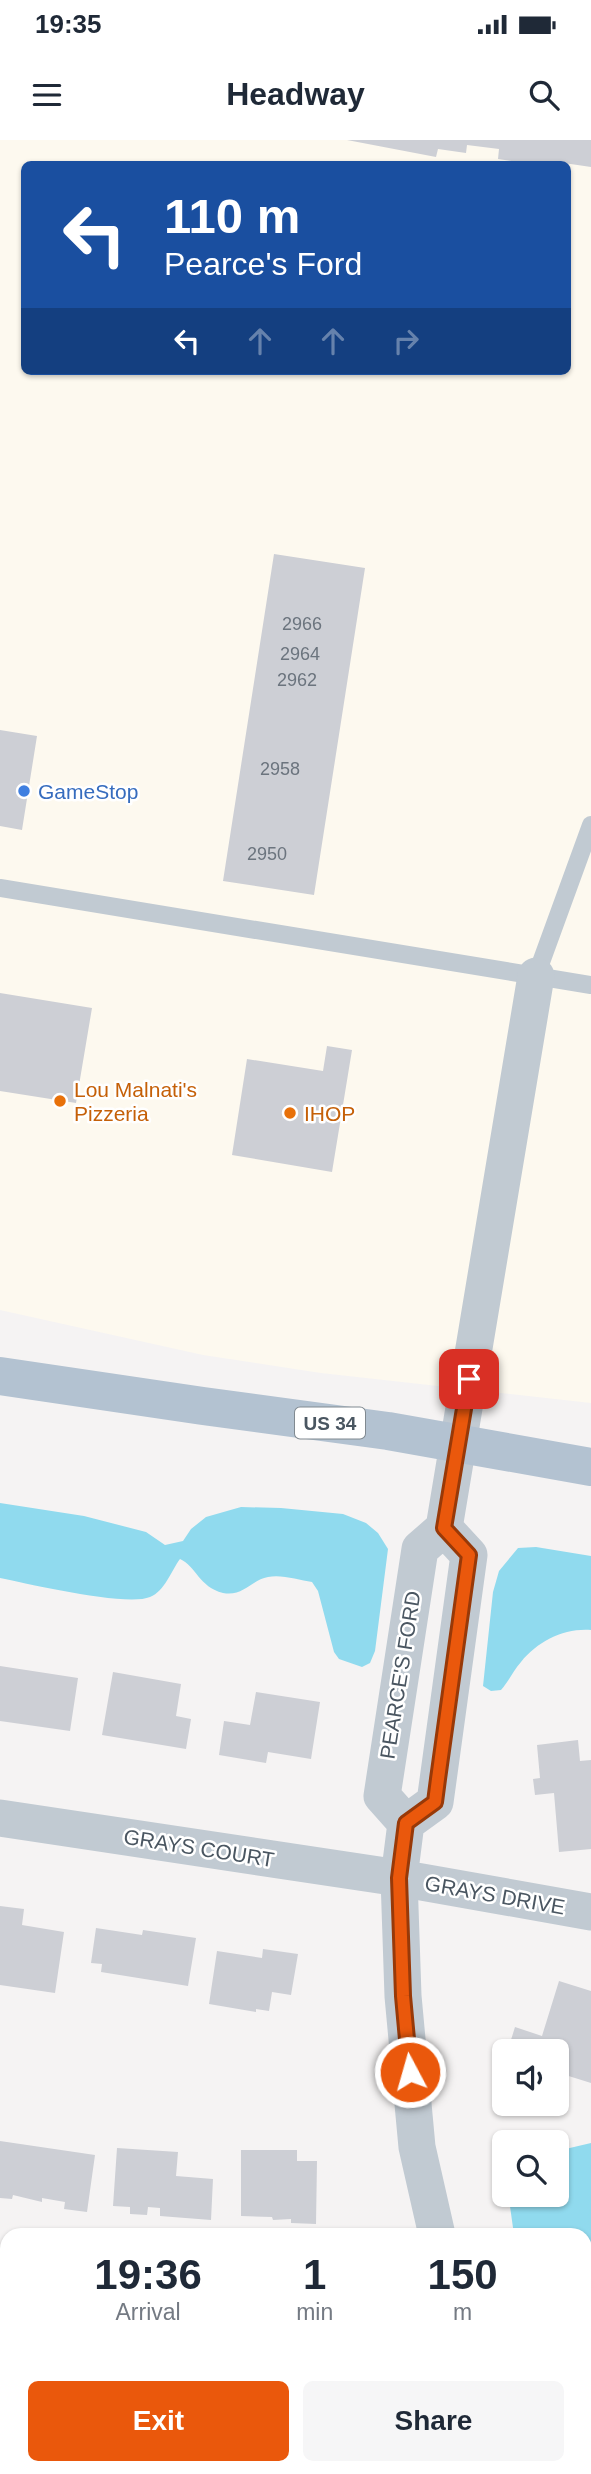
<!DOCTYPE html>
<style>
body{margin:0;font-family:Arial,sans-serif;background:#f6f6f7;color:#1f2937;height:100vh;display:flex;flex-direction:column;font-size:26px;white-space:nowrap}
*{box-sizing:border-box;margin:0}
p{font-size:23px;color:#747a83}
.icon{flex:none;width:38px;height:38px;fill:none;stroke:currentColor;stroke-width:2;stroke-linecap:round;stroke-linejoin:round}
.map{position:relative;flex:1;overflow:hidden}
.side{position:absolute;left:0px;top:2088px;width:592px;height:247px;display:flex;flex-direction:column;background:#fff;border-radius:21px 21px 0 0;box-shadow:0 2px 5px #0004}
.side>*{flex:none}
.hud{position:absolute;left:21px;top:21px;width:550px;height:214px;border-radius:10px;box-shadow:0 2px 5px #0004;background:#1a4fa0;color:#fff;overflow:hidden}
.fabs{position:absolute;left:492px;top:1899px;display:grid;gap:14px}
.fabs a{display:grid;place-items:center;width:77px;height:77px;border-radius:10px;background:#fff;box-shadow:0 2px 5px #0004;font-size:35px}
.pin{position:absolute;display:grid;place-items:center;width:60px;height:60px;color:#fff;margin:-30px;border-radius:14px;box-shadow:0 4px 10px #0006}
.me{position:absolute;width:77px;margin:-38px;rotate:354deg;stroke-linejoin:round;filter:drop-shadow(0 0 5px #0008)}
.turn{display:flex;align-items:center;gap:24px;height:147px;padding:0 28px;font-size:32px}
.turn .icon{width:91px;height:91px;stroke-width:2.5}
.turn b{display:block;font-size:49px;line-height:60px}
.lanes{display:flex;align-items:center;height:66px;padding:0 28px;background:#0003;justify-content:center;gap:35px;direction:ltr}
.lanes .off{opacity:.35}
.eta{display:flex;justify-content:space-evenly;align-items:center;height:119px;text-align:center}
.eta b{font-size:42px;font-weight:800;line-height:49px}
.primary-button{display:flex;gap:14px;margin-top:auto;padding:14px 28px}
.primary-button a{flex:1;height:80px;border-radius:10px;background:#ea580c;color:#fff;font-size:28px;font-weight:800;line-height:80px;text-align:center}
.primary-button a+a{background:#f6f6f7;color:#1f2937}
.status{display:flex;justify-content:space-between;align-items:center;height:49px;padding:0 35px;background:#fff;direction:ltr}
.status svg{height:19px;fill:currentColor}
header{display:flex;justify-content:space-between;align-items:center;height:91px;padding:0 28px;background:#fff;font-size:32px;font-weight:800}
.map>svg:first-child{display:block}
.commercial{fill:#fdf9ef;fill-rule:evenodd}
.water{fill:#90daee}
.building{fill:#cdcfd5}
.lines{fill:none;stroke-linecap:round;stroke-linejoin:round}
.service{stroke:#c1cad2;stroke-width:18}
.minor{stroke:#c1cad2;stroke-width:37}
.primary{stroke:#b3c2d1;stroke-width:38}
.route-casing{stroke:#983908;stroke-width:18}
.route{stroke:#ea580c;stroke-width:12}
.shop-dot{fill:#3f7fe0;stroke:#fff;stroke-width:2.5}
.food-dot{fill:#e8710a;stroke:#fff;stroke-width:2.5}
.labels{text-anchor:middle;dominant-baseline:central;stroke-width:5;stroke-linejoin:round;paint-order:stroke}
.number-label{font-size:18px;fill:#6b747e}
.shield{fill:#fff;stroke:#808990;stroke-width:2}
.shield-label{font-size:19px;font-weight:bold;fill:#4a5661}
.shop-label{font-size:21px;fill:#366cbe;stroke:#fff;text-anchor:start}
.food-label{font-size:21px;fill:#c56008;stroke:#fff;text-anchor:start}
.street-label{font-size:21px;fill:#4a5661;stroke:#fff}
</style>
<div class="status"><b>19:35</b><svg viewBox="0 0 49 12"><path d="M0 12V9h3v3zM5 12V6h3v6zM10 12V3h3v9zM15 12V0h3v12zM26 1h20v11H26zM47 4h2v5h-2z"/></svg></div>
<header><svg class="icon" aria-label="menu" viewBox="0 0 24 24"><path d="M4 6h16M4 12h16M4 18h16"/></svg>Headway<svg class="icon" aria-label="search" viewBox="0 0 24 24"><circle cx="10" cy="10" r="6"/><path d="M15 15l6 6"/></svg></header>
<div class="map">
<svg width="591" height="2334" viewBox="0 0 591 2334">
<rect width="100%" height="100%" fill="#f5f3f3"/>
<!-- commercial -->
<path class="commercial" d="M0,0H591V1263L321,1233L203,1215L0,1170ZM24,24H567V231H24Z"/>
<!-- water -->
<path class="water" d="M0,1363L84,1376L146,1392L165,1405L183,1401L191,1389L206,1377L241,1367L281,1368L343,1374L366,1383L378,1393L388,1409L375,1511L370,1523L362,1527L339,1519L334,1512L318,1451L312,1442C299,1440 281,1434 268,1437C251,1440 243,1457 223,1453C199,1447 196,1426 180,1419C171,1431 165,1451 150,1457C127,1467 29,1444 0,1438Z
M536,1407L591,1416V1490C564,1488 538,1501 521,1522C513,1531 509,1541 501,1550L491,1551L483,1546L493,1452L499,1431L518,1408Z
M591,2003V2334H564L563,2328H584V2095H514L509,2059L510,2055L556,2054L557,2011Z"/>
<!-- building -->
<path class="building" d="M347,0H591V27L564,23L534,24L498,19L499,9L467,5L466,13L438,9L436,17Z
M274,414L365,428L314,755L223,741Z
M0,590L37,596L22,690L0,686Z
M0,853L92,868L76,963L0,951Z
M327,906L352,910L332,1032L232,1015L247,919L323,931Z
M0,1526L78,1538L70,1591L0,1581Z
M113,1532L181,1544L176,1576L191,1579L186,1609L102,1595Z
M256,1552L320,1562L311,1619L268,1612L266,1623L219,1615L224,1581L250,1585Z
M578,1600L580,1621L591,1620V1709L559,1712L554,1653L535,1655L533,1639L540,1638L537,1605Z
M0,1766L24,1769L22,1785L64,1792L55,1853L0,1845Z
M96,1788L142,1795L143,1790L196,1798L188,1846L101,1832L102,1824L91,1823Z
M263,1809L298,1814L291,1855L272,1852L269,1871L256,1869V1872L209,1864L217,1811L262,1818Z
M559,1841L591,1851V1943L559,1933L556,1941V1911H514L516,1904L510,1903L515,1887L542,1896Z
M0,2001L95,2015L87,2072L64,2069L65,2062L42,2058V2062L13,2055L12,2059L0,2058Z
M117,2008L178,2012L176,2036L213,2039L211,2080L160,2076V2068L148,2067L147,2075L130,2074V2067L113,2066Z
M241,2010H297V2021H317L316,2084L291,2083V2079L273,2080L272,2077L241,2076Z"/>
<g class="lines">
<!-- service -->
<path class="service" d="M0,748L591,845
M536,836L591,685"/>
<!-- minor -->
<path class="minor" d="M0,1678L399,1738L591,1772
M406,1683L382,1656L420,1409L444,1388L536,836
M437,2095L417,2007L403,1856L399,1738L406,1683L435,1662L469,1415L444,1388
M0,2147L7,2148
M491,2328L493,2334"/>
<!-- primary -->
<path class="primary" d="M0,1236L203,1266L388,1291L591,1327"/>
</g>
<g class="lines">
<!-- route casing -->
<g class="route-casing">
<path id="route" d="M410,1932L403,1856L399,1738L406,1683L435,1662L438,1639L469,1415L444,1388L469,1239"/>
</g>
<!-- route -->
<use href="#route" class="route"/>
</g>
<!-- markers -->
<circle class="shop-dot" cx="24" cy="651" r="7"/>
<g class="food-dot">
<circle cx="60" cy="961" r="7"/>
<circle cx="290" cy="973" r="7"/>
</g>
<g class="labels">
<!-- number labels -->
<g class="number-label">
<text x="302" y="484">2966</text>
<text x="300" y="514">2964</text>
<text x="297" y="540">2962</text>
<text x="280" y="629">2958</text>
<text x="267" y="714">2950</text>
</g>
<!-- shield labels -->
<rect class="shield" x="295" y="1267.5" width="70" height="31" rx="5"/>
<g class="shield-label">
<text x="330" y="1283">US 34</text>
</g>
<!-- shop labels -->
<g class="shop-label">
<text x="38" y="651">GameStop</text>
</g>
<!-- food labels -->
<g class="food-label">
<text x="74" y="949">Lou Malnati's<tspan x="74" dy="24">Pizzeria</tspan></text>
<text x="304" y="973">IHOP</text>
</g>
<!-- street labels -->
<g class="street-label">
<text transform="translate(400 1535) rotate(-81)">PEARCE'S FORD</text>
<text transform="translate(199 1708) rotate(9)">GRAYS COURT</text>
<text transform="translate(495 1755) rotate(10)">GRAYS DRIVE</text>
</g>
</g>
</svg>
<div class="fabs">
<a><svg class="icon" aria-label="sound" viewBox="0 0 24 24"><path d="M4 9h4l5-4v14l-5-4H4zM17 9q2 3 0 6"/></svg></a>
<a><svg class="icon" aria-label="search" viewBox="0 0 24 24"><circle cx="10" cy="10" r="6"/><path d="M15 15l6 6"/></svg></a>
</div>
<div class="pin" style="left:469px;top:1239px;background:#d93025"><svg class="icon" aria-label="arrive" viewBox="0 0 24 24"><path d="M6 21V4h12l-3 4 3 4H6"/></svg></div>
<svg class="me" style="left:410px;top:1932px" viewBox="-20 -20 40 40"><circle r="17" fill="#ea580c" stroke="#fff" stroke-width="3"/><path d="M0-11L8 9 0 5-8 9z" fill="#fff"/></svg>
<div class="hud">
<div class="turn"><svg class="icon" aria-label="left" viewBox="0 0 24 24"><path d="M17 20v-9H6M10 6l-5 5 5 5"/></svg><div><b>110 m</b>Pearce's Ford</div></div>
<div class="lanes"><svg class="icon" aria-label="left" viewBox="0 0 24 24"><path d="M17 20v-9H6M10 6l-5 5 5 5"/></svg><svg class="icon off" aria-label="ahead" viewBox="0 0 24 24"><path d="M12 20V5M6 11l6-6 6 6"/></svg><svg class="icon off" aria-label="ahead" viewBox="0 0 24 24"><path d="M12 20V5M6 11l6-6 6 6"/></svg><svg class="icon off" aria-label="right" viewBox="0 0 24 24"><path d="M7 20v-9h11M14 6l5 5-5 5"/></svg></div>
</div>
<section class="side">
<div class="eta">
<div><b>19:36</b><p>Arrival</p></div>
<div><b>1</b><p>min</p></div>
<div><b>150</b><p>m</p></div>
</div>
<div class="primary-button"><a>Exit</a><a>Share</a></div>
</section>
</div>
